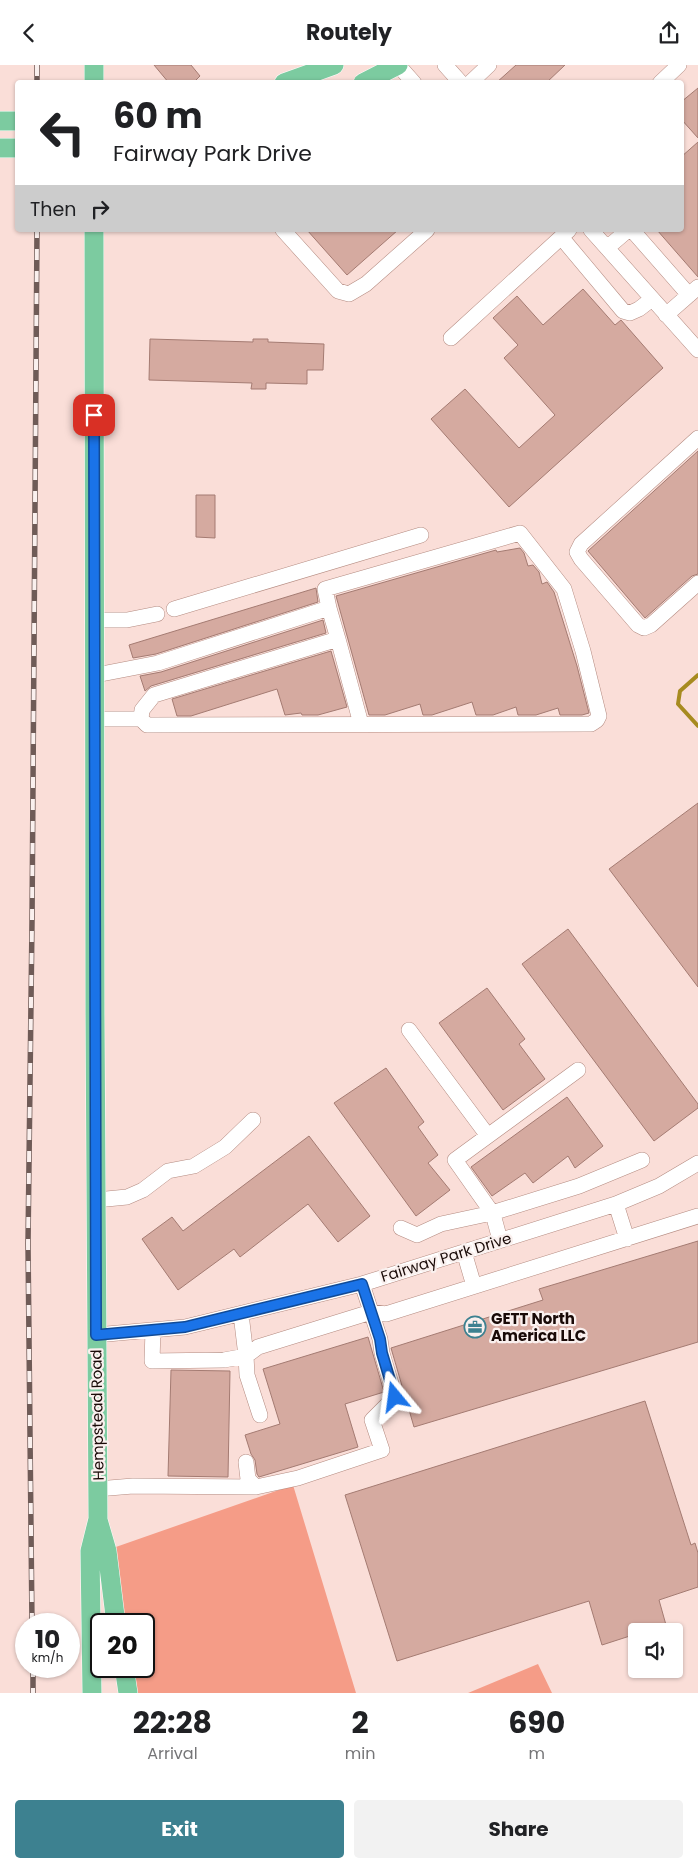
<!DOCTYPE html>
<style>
body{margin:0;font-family:Poppins,sans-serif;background:#f2f2f2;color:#202124;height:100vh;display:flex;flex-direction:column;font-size:19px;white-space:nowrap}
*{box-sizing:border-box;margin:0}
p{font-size:16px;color:#757577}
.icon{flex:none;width:28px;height:28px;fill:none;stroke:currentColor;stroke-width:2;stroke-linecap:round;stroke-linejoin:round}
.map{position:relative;height:1628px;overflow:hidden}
.details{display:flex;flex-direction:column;background:#fff;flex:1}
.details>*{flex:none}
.guide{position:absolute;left:15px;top:15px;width:669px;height:152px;border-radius:5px;box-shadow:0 1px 4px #0004;background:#fff;color:#202124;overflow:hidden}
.controls{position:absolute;left:628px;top:1558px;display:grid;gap:10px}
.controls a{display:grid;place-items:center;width:55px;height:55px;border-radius:5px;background:#fff;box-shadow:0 1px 4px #0004;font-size:25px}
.speed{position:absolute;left:15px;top:1548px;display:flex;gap:10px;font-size:25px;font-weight:700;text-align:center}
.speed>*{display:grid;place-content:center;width:65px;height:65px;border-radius:50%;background:#fff;box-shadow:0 1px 4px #0004;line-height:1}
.speed small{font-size:12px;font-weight:400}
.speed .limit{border:2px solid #111;border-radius:8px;background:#fff;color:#111}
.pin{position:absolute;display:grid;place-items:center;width:42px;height:42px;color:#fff;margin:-21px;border-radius:10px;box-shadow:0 2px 8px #0006}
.me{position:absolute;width:55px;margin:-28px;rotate:344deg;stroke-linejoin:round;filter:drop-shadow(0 0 4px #0008)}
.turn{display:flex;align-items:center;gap:18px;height:105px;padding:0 15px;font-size:22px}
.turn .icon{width:65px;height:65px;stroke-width:2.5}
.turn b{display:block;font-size:35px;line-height:42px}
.then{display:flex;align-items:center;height:48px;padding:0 15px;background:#0003;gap:10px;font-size:19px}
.eta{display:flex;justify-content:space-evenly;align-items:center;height:85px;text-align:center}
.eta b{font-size:30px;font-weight:700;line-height:35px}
.button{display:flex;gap:10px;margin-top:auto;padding:10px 15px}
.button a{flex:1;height:58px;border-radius:5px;background:#3d8190;color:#fff;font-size:20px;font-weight:700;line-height:58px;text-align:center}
.button a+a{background:#f2f2f2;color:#202124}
header{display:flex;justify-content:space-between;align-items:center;height:65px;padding:0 15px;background:#fff;font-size:22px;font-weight:700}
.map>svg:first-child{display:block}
.green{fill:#f59c87}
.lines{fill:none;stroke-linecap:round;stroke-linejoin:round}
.stream{stroke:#a78b20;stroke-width:4}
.building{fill:#d5aaa0;stroke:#a47b72}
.minor-casing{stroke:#b48b81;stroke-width:16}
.major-casing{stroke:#fff;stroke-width:20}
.minor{stroke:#fff;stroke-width:15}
.major{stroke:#7ccba0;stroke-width:19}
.rail-casing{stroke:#6f5b57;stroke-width:5.5}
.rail{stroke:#faf0ee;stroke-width:4;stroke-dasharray:11;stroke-linecap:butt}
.route-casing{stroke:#114b97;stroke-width:12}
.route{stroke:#1a73e8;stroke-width:9}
.labels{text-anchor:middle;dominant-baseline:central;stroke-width:4.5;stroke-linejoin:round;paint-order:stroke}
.street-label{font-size:15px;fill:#190a07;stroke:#faf0ee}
.poi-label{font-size:15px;font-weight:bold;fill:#190a07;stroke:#faf0ee;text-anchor:start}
</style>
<header><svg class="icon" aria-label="back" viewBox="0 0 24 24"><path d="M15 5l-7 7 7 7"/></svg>Routely<svg class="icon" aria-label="share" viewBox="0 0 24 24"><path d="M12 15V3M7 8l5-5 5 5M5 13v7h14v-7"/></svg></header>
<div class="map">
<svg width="698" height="1628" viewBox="0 0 698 1628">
<rect width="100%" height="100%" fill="#faded8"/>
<!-- green -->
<path class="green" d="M293,1420L356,1628H137L133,1601H144V1559H126L113,1483Z
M538,1599L552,1628H468Z"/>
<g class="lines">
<!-- stream -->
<path class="stream" d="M698,610L680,626L678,639L698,661"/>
</g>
<!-- building -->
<path class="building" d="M154,0H191L200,11L193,18H169Z
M516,0H565L546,18H496Z
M698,23V73L681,54V37Z
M698,77V212L657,165H681V92Z
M307,165H398L347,210Z
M583,224L615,260L621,255L663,303L509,442L431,354L465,324L519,383L555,350L504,293L518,280L493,253L517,231L543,260Z
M150,274L253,277V274H268V277L324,279L323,305H307V319L266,318V324H251L252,318L149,315Z
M698,386V509L692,511L645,553L588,486Z
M196,430H215V473L196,472Z
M520,483L524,488L528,501L533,500L539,507L542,519L547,517L554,527L577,601L589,648L582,650H560L558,643L536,650H518L516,642L493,650H476L472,637L432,650H423L420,639L385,650H369L336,531L496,485L497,487Z
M316,523L318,537L156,589L133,593L129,580Z
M323,555L326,568L151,621L145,626L140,611L161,607Z
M331,586L347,642L318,650H302L301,648L285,650L277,624L191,651H177L172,634Z
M698,738V922L609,804Z
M568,864L698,1039V1043L654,1076L522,899Z
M487,923L525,974L519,979L545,1014L503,1045L439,958Z
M386,1003L424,1057L418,1062L438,1090L428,1098L450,1125L416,1151L334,1038Z
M567,1032L603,1081L575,1103L568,1091L533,1118L525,1108L492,1131L471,1102Z
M309,1071L370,1151L338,1177L308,1139L240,1192L234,1184L178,1225L142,1174L172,1152L183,1166Z
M698,1176V1277L414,1362L391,1283L543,1235L539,1224Z
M368,1272L384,1327L345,1339L358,1382L259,1412L257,1409L255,1395L251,1389L245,1370L280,1359L263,1304Z
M171,1305L230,1306L228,1412L168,1411Z
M645,1336L691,1480L695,1478L698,1488V1522L659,1535L666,1560L646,1566H636V1569L602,1580L589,1536L397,1596L345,1430Z"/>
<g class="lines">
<!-- minor casing -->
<g class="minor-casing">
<path id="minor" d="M398,0L414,18
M445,0L461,18
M470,18L489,0
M660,18L679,0
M283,165L338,226L349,229L366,219L427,165
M591,165L698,285
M632,165L689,230
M561,172L623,246L630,248L639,244L652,234
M607,183L628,165
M666,250L698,222
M451,273L569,165
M698,373L581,479L577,487L581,494L638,560L644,563L651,560L698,518
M329,543L338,574
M174,544L421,470
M96,555H127L157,549
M96,610L158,598L329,543L325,524L520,468L564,524L583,586L599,651L597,655L591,659L147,660L141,654H96
M141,654L142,645L154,630L338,574L361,659
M409,965L488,1071
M96,1135L127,1132L143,1125L168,1106L194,1101L225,1082L253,1055
M616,1139L627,1174
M401,1163L417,1170L441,1159L492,1148L579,1121L642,1095
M500,1175L493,1149L455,1095L578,1005
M464,1187L474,1221
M153,1265L152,1296L224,1295L246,1291L241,1249
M96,1270L185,1262L362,1219L616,1139L659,1121L698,1098
M260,1350L247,1310L246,1291L258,1282L371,1247L386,1249L698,1151
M246,1397L248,1414L256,1422L298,1413L382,1385L372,1355L395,1332L382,1288L380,1274L362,1219
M97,1424L133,1421L256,1422"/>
</g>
<!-- major casing -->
<g class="major-casing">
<path id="major" d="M94,0V18
M284,18L334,0
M363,18L398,0
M0,56H18
M0,83H18
M98,1455L107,1486L116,1559
M124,1601L128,1628
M92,1628L90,1486L98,1454L95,950L94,165"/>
</g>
<!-- minor -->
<use href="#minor" class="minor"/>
<!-- major -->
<use href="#major" class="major"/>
<!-- rail casing -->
<g class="rail-casing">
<path id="rail" d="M37,0V18
M32,1559L28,1179L32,857L37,165
M33,1601V1628"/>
</g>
<!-- rail -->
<use href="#rail" class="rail"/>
</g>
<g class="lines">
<!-- route casing -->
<g class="route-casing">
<path id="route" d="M94,350L96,1270L185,1262L362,1219L380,1274L382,1288L395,1332"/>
</g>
<!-- route -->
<use href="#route" class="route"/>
</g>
<!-- icons -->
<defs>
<g id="office-ring" transform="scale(1.125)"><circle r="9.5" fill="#faf0ee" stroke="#3d8190" stroke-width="1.5"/><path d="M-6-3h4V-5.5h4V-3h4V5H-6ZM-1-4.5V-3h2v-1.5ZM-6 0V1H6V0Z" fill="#3d8190"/></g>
</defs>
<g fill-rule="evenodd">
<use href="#office-ring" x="475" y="1262"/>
</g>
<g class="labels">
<!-- street labels -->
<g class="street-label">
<text transform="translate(446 1192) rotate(-17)">Fairway Park Drive</text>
<text transform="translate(97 1350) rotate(-91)">Hempstead Road</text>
</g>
<!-- poi labels -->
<g class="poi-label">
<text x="491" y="1253">GETT North<tspan x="491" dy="17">America LLC</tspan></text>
</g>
</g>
</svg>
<div class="controls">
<a><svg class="icon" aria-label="sound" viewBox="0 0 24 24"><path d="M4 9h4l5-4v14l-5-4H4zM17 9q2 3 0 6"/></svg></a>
</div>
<div class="speed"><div>10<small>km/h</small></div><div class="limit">20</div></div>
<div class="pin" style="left:94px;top:350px;background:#d93025"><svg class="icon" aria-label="arrive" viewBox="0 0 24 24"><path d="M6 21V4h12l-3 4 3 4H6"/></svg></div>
<svg class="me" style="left:395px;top:1332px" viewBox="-20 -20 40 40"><path d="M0-17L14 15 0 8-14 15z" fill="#1a73e8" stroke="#fff" stroke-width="4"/></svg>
<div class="guide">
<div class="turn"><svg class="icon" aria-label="left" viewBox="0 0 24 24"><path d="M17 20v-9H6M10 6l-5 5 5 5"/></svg><div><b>60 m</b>Fairway Park Drive</div></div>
<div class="then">Then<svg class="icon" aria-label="right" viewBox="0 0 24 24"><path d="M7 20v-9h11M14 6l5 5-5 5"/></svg></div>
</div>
</div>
<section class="details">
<div class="eta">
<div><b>22:28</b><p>Arrival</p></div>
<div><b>2</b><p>min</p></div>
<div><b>690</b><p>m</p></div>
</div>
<div class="button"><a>Exit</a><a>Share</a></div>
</section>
